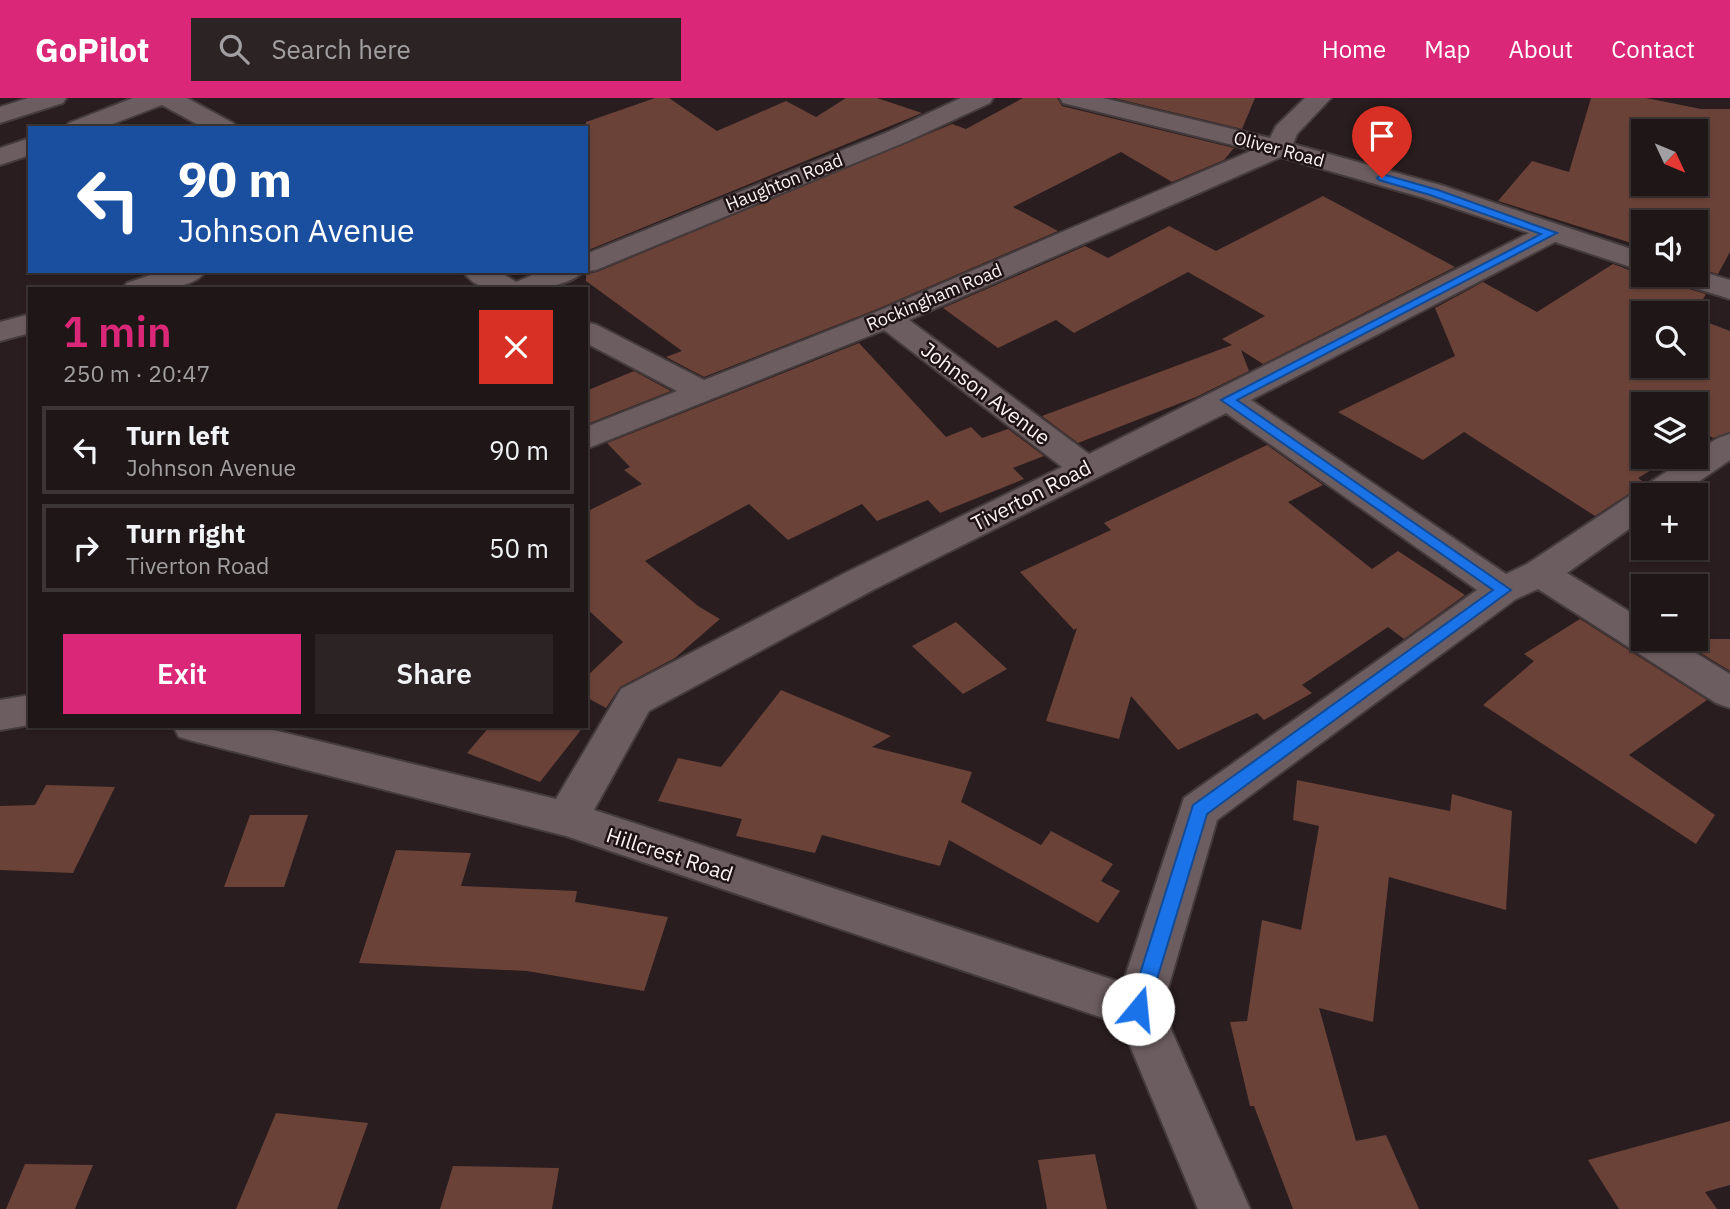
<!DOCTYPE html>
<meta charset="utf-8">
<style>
body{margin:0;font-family:"IBM Plex Sans",sans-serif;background:#2c2324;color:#f1f3f6;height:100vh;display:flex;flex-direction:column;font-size:26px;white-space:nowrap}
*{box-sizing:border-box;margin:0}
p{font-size:23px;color:#a19fa1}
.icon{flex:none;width:38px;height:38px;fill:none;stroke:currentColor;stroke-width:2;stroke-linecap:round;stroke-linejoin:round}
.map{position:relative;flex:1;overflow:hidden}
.panel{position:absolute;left:28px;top:189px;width:560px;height:441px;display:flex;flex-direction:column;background:#1f1617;border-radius:0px;box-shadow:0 2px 5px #0004,0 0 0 2px #3c3536}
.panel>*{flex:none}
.hud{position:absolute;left:28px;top:28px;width:560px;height:147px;border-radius:0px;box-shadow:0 2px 5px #0004,0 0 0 2px #3c3536;background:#1a4fa0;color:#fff;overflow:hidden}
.needle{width:46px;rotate:134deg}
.fabs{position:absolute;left:1631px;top:21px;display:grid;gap:14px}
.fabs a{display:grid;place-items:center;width:77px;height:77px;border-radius:0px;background:#1f1617;box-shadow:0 2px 5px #0004,0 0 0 2px #3c3536;font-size:35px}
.pin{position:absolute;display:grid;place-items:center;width:60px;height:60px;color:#fff;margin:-72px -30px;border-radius:50% 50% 50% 0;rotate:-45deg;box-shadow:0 0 7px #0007}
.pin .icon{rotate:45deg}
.me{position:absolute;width:77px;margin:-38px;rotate:17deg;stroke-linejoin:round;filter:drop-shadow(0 0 5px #0008)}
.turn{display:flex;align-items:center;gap:24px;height:147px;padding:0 35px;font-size:32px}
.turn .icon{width:91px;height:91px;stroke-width:2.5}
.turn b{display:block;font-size:49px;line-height:60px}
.round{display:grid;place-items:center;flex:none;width:74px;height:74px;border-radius:0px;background:#2c2324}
.summary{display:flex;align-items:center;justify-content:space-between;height:119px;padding:0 35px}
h1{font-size:42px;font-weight:600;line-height:52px;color:#db2777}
.primary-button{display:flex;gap:14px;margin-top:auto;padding:14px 35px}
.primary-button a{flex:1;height:80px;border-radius:0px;background:#db2777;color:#fff;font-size:28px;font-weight:600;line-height:80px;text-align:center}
.primary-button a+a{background:#2c2324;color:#f1f3f6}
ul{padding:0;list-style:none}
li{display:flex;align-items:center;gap:21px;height:88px;margin:0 14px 10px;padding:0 21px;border:4px solid #3c3536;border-radius:0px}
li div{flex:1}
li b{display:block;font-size:26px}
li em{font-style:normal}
header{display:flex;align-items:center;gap:42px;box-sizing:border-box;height:98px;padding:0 35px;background:#db2777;color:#fff}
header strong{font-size:33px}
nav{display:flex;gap:38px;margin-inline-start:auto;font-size:24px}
.search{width:490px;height:63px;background:#2c2324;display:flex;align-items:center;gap:18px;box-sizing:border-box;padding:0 24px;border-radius:0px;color:#a19fa1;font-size:26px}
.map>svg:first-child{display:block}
.building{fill:#6a4238;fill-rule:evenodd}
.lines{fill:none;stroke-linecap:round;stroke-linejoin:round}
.minor-casing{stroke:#443b3d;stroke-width:4}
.minor{fill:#6c5d60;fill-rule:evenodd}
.route{fill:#1a73e8;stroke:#114b97;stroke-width:2}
.labels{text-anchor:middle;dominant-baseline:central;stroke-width:5;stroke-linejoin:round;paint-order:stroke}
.far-street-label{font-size:18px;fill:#fbf2f4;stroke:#1f1316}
.street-label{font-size:21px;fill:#fbf2f4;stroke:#1f1316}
</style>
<header>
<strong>GoPilot</strong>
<div class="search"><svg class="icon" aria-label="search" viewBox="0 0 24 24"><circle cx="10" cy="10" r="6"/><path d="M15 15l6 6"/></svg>Search here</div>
<nav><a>Home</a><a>Map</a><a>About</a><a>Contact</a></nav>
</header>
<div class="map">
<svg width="1730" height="1111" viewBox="0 0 1730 1111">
<rect width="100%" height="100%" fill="#291d1f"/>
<!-- building -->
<path class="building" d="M655,0H669L717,33L786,3L816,19L846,0H877L922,15L586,153V24Z
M1023,0H1057L1062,8L1234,50L1224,62L1172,84L1121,54L1013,109L1058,133L875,212L704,279L666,259L682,253L586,183V176L597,174L952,26L966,31Z
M1114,0H1255L1242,31Z
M1591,0H1646L1701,11H1730V154L1718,176L1696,170V124H1643V152L1638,150L1641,148L1498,103L1532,63L1569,74ZM1643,33H1696V86H1643Z
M1323,98L1455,169L1263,266L1241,252L1249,273L1196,299L1078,345L1042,318L1232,247L1222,241L1265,218L1188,174L1074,235L1056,222L998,250L943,210L1085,148L1108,160L1169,128L1216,153Z
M1613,166L1643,177H1665L1672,186L1706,196L1695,215H1643V268H1696V220L1730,233V334L1713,340L1708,337L1696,344V306H1643V359H1673L1638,380L1645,385L1637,393L1630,395L1595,418L1464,334L1423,362L1338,314L1455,258L1435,210L1483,184L1537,214Z
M859,245L946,339L971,329L982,340L1008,331L1044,358L1013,370L1024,381L940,415L928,402L877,423L862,406L788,442L749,406L645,463L698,508L720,521L675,560L620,589L606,610L586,599V579L623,544L586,510V414L642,386L624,372L630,369L607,345Z
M634,273L671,293L587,326L586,293Z
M1267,347L1323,387L1288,404L1372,471L1398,453L1465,497L1404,541L1388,529L1302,587L1312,595L1264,622L1257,615L1178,652L1131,598L1119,641L1046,623L1077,530L1074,532L1020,474L1111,432L1104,425Z
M1580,521L1707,602L1629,657L1715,717L1696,746L1483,607L1534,563L1524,556Z
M956,524L1007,571L963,596L912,548Z
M1678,541H1730V573Z
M781,592L891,638L872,649L972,674L961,704L1041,747L1051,733L1113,766L1101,783L1120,793L1098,825L949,742L940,768L822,737L815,755L736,738L742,721L658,703L678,660L721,669Z
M490,628H584L540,684L467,655Z
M1297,682L1450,713L1452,696L1512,713L1506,812L1389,779L1373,924L1319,910L1356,1043L1386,1037L1419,1111H1293L1254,1008H1250L1230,924L1247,923L1262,822L1301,832L1319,728L1293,722Z
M46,687L115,689L73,775L0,772V708L35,707Z
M250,717H308L284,789H224Z
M396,752L471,755L461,788L577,793L575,804L668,819L644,893L527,873L359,865Z
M276,1015L368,1025L337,1111H236Z
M1730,1023V1087L1705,1094L1717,1111H1619L1588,1062Z
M1095,1056L1107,1111H1047L1038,1062Z
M25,1066L93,1067L75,1111H6Z
M453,1068L559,1070L552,1111H440Z"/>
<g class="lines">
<!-- minor casing -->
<g class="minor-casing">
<path id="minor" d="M28,0H66L63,5L0,25V9Z
M133,0H187L233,25L237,30H204L162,7L102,30H65L69,25Z
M961,0H993L990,5L908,43L596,172L582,174C570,191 504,196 485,190C477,188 467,180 463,173H498L516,184L542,173H586V156L890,33Z
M1060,0H1103L1270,40L1276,28L1305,0H1331L1297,36L1293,46L1444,88L1643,155V173L1555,144L1251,302L1506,476L1527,466L1631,397L1639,395L1643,389L1689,359H1696V354L1718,340L1730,336V362L1679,397H1643V421L1567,475L1643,522V541H1673L1730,576V610L1716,605L1538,491L1516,501L1217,722L1162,911L1250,1111H1198L1121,926L566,738L193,643L179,639L173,628H257L556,701L621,591L847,474L1062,369L884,232L586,351V329L677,293L586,245V224L597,227L704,282L876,214L1253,52L1063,5ZM1281,59L1424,100L1529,135L1089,356L909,222ZM1226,315L1477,492L1184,700L1123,885L594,712L649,613L873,492Z
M30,40V57L0,67V50Z
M1696,172L1730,182V201L1673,183L1668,177H1696Z
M162,173H206C192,194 145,191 122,191L127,185Z
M30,216V235L0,243V224Z
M30,597V627L0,632V602Z"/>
</g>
<!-- minor -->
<use href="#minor" class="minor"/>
</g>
<!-- route -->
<path class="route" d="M1382,76L1438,92L1557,135L1237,302L1511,492L1207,716L1148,911L1145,917L1138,920L1131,917L1129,911L1193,707L1493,492L1221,302L1541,136L1430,97L1379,82L1377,80Z"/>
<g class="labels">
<!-- far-street labels -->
<g class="far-street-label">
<text transform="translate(1279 51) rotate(15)">Oliver Road</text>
<text transform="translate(784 84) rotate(-22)">Haughton Road</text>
<text transform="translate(934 199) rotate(-23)">Rockingham Road</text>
</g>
<!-- street labels -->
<g class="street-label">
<text transform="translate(986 295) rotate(37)">Johnson Avenue</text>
<text transform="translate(1031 397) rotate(-27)">Tiverton Road</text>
<text transform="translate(670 756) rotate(18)">Hillcrest Road</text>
</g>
</g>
</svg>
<div class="fabs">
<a><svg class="needle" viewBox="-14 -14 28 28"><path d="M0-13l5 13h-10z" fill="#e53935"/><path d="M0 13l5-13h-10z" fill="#a19fa1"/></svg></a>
<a><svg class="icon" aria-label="sound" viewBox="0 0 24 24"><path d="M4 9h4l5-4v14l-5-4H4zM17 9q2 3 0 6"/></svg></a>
<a><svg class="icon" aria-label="search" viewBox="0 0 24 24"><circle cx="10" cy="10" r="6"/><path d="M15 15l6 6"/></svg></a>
<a><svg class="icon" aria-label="layers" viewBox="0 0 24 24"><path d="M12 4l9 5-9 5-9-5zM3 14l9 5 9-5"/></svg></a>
<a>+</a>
<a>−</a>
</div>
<div class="pin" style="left:1382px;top:80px;background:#d93025"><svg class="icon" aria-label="arrive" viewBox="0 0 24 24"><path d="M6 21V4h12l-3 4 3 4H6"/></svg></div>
<svg class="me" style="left:1138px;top:911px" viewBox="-20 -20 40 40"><circle r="19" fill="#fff"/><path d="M0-13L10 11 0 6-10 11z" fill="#1a73e8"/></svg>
<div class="hud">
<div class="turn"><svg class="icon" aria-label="left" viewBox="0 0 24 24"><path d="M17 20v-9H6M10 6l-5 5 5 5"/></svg><div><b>90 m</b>Johnson Avenue</div></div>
</div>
<section class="panel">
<div class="summary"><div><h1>1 min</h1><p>250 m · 20:47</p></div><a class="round" style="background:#d93025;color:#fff"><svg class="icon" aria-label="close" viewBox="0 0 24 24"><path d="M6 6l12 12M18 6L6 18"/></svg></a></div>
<ul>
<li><svg class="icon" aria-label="left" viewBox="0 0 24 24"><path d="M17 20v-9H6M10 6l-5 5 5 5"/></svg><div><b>Turn left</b><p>Johnson Avenue</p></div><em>90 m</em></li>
<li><svg class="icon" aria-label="right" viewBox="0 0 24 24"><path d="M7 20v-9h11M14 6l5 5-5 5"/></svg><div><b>Turn right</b><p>Tiverton Road</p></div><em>50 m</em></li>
</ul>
<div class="primary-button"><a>Exit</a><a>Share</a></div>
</section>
</div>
